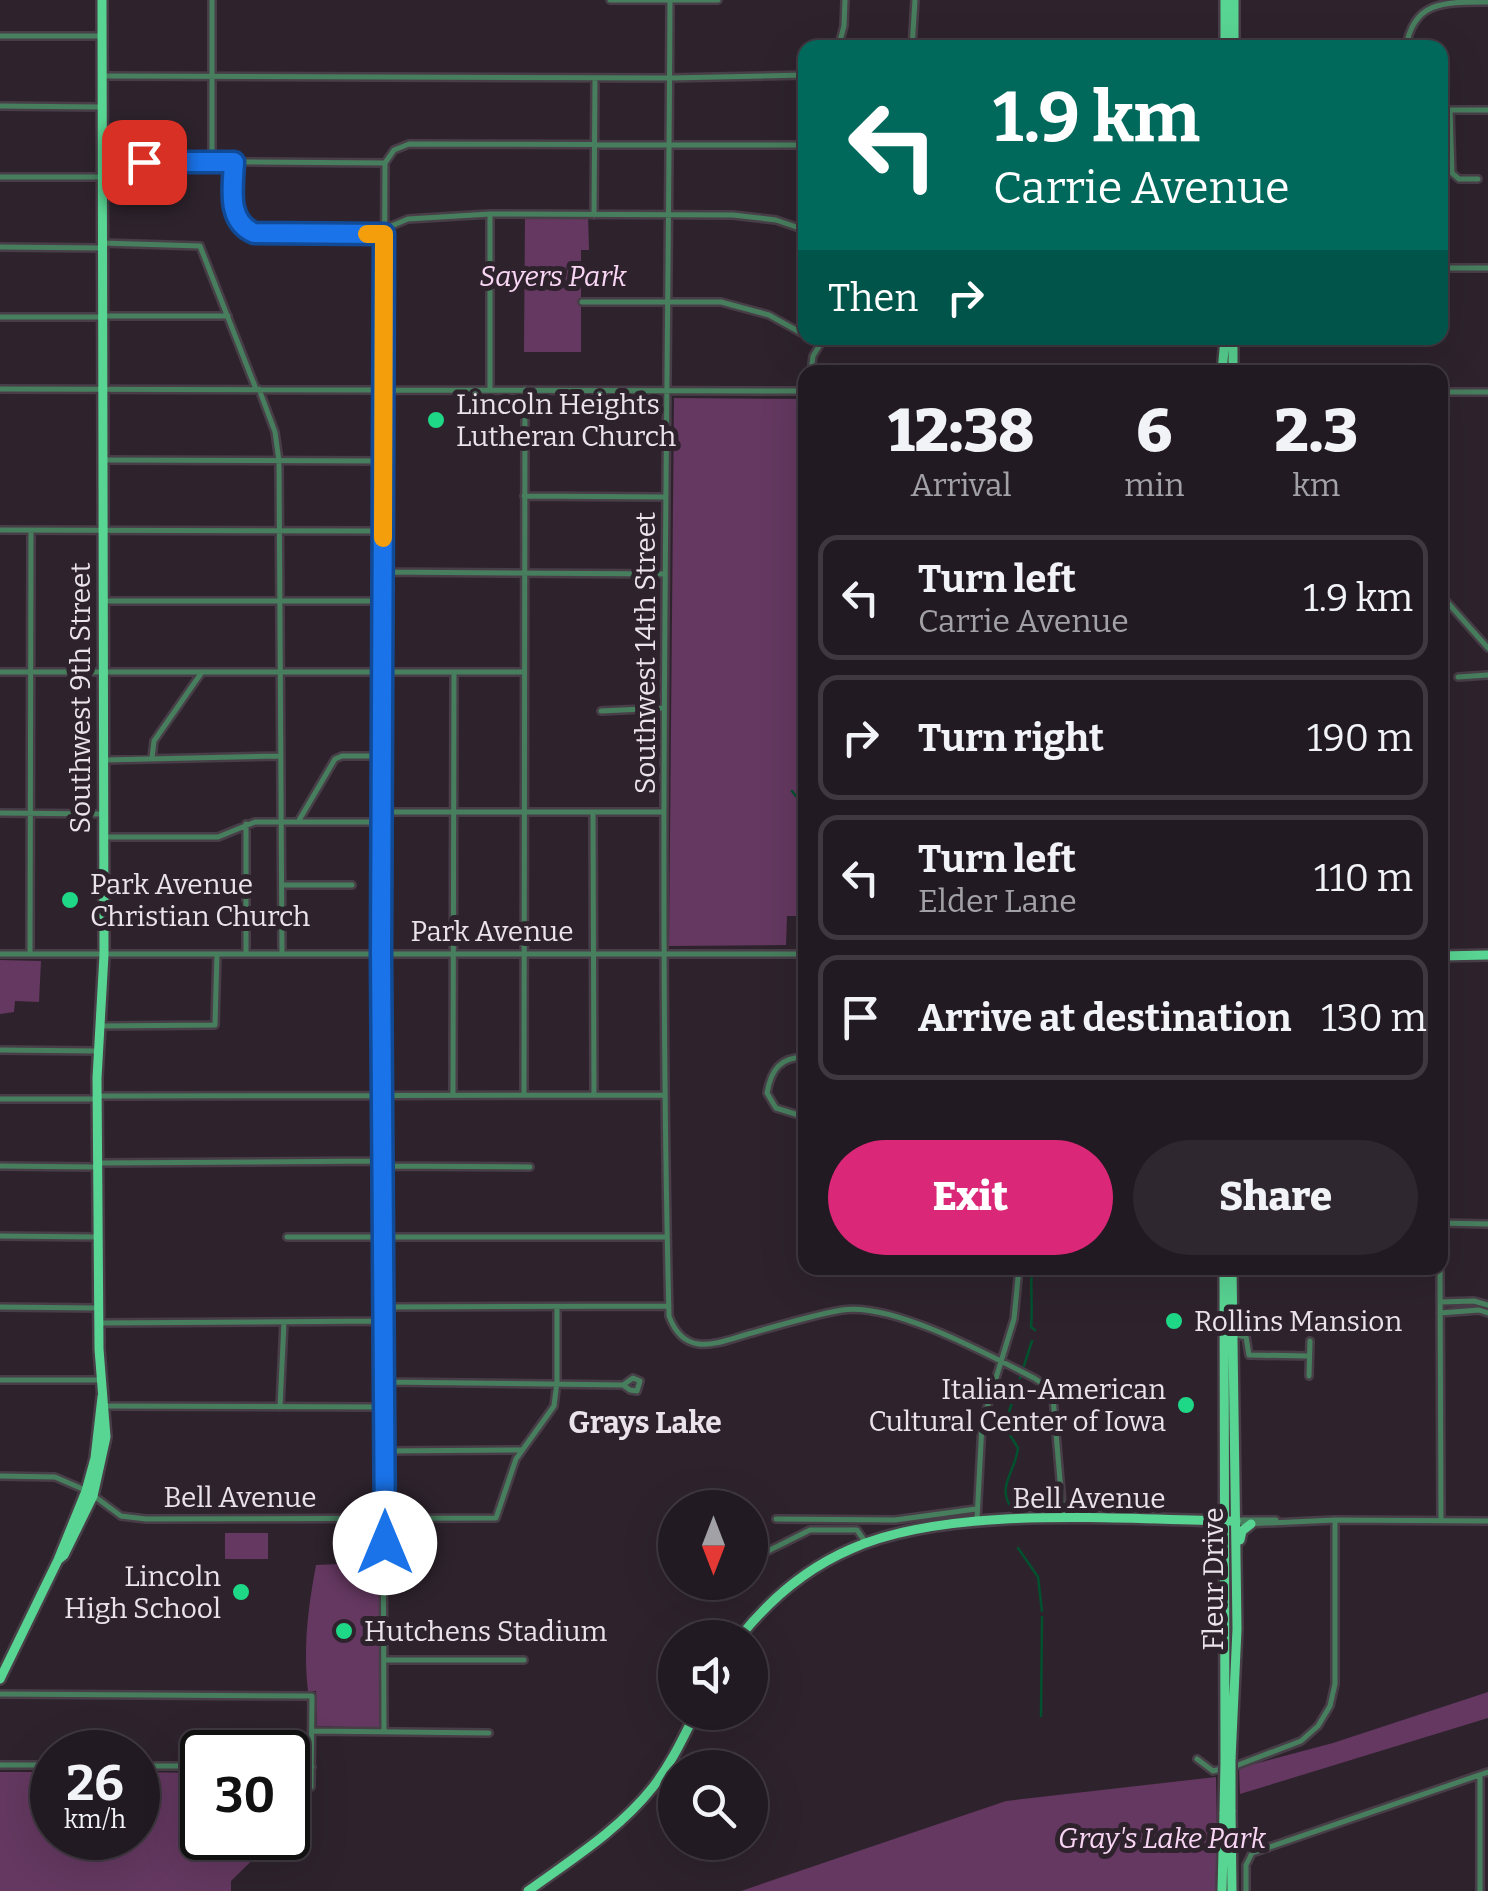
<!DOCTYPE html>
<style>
body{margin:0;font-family:Bitter,serif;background:#2e272f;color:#f1f3f6;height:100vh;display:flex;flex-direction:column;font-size:38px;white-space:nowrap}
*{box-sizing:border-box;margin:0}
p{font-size:32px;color:#a2a1a5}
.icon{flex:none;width:55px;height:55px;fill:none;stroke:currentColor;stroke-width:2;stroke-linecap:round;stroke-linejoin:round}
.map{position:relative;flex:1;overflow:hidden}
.drawer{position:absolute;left:798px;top:365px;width:650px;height:910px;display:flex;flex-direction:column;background:#221a22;border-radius:20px;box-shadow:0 10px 40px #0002,0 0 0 2px #3f3840}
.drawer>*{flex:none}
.banner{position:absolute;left:798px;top:40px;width:650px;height:305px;border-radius:20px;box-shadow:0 10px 40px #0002,0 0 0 2px #3f3840;background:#00695c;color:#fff;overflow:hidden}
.needle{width:65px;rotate:180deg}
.controls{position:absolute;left:658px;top:1490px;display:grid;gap:20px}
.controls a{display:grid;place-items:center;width:110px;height:110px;border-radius:50%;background:#221a22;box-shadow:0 10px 40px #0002,0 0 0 2px #3f3840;font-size:50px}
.speed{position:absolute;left:30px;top:1730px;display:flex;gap:20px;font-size:50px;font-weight:700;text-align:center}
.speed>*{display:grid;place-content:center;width:130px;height:130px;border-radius:50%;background:#221a22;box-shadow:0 10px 40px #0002,0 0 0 2px #3f3840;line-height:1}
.speed small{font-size:25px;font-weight:400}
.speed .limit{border:5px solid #111;border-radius:15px;background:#fff;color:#111}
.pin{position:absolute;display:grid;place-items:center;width:85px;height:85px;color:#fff;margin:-42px;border-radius:20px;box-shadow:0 5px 15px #0006}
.me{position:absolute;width:110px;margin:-55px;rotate:0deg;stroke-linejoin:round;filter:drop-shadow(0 0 8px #0008)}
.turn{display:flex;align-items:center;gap:35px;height:210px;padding:0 30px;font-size:45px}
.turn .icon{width:130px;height:130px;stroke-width:2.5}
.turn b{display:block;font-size:70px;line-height:85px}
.then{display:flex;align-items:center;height:95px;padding:0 30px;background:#0003;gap:20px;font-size:38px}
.eta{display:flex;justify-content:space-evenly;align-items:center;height:170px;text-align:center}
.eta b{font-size:60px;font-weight:800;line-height:70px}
.button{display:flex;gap:20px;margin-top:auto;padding:20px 30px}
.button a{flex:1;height:115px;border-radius:60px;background:#db2777;color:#fff;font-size:40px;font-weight:800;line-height:115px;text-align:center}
.button a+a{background:#2e272f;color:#f1f3f6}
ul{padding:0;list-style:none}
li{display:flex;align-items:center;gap:30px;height:125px;margin:0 20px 15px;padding:0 10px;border:5px solid #3f3840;border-radius:20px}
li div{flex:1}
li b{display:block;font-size:38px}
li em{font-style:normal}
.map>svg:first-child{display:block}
.green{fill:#643860}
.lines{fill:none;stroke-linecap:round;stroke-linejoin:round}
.stream{stroke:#01512f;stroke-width:2.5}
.minor-casing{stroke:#483e47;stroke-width:10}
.major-casing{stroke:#483e47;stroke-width:14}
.minor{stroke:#477e5e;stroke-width:5}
.major{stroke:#59d593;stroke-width:9}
.major-bridge-casing{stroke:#483e47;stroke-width:14;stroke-linecap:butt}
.major-bridge{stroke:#59d593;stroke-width:9}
.route-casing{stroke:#114b97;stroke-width:25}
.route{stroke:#1a73e8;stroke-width:18}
.slow{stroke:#f59e0b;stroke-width:18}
.poi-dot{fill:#1fd887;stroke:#2e232d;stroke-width:4}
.labels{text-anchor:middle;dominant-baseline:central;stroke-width:10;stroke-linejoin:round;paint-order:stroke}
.park-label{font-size:28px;font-style:italic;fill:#fad6f5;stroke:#2e232d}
.poi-label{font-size:28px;fill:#ebe3ea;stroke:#2e232d;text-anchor:start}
.street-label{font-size:28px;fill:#ebe3ea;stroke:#2e232d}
.neighbourhood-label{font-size:30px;font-weight:bold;fill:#ebe3ea;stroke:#2e232d}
</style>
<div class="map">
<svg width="1488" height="1891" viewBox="0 0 1488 1891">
<rect width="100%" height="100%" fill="#2e232d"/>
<!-- green -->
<path class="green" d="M525,214L588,215L589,250H581V352H524Z
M674,398L805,399V916H787L786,945L669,946Z
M0,960L41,961L39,1002L15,1001L14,1012L0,1014Z
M225,1533H268V1559H225Z
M382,1562L381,1728L317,1726L316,1691H308C303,1647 308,1608 316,1565Z
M1488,1692V1718L1240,1794L1239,1768L1333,1743Z
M0,1772H52V1838H138V1772L202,1773V1838H275L231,1881V1891H0Z
M1216,1777L1218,1891H741L1006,1801Z"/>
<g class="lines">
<!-- stream -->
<path class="stream" d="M792,791L805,808
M1032,1268C1030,1287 1033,1307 1031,1327L1035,1330
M1013,1510C995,1487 1015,1474 1018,1448L1010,1435L1007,1418L1032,1341
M1018,1548L1038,1577L1042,1611
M1041,1716L1042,1617"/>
<!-- minor casing -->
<g class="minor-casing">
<path id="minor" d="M610,0H718
M670,0C668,439 658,876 669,1316C684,1357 715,1344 745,1335C773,1327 813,1315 842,1310C892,1302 987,1354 1034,1378L1046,1386L1053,1397L1063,1516
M0,36H101
M838,48L844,26L845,0
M912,48L915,0
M1406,48C1413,0 1446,2 1488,2
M104,76L670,78L805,75
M0,106L101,107
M1440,110H1488
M1450,110L1452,173L1459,179H1478
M105,161L385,163L394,150L409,144L805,145
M212,162V0
M234,162V211L247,230L262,233H384
M0,177H102
M594,215L595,78
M384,229L408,219L490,214L733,215L776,220L805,230
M102,243L200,246L256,389
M0,247L102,248
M1440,268H1488
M582,302H721L769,315L805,335
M103,316H228
M0,317H102
M811,372L813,356L824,338
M0,389L805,391
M259,389L275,432L279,461L282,954
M490,390V214
M1440,392H1488
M103,460L384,461
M524,496L665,497
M0,530L382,531
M383,572L665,574
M1440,594L1488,648
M105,601H383
M0,672H522
M1458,677L1488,675
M601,711L664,708
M152,758L154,741L202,672
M105,760L279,756
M382,812H664
M593,812L594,1095
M0,813L102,814
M298,822L335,759L342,756H382
M246,824V954
M105,837H218L255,822H381
M283,885H352
M0,954H805
M30,954L31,531
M100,1026L215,1025L217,954
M0,1050L97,1051
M805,1057C780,1057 771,1070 767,1093L776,1108L805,1117
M1440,1062V1079
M453,1095L454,673
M524,1095L525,390
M99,1096L665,1095
M0,1099H97
M100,1163L382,1161
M0,1166L97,1167
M383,1166L530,1167
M1440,1223L1488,1224
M0,1236L97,1237
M287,1237H667
M1440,1268L1441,1520
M1440,1302L1474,1301L1488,1305
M0,1307L97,1308
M384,1307L669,1306
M1440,1313L1479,1310L1488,1313
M100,1323L384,1321
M1233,1334L1246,1337L1249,1355L1309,1356
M1309,1376L1310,1341
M633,1378L640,1381L637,1391L630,1390L623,1385Z
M0,1380H102
M385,1382L623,1385
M103,1406L385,1407
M280,1407L284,1322
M385,1451L521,1450
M0,1476L55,1477L85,1490
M94,1496L121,1516L146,1519L496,1518L516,1459L554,1406L557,1382V1307
M776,1519L895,1520L976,1509
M977,1519L982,1424L1014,1319L1019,1268
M1238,1520H1276
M1237,1521L1245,1524L1335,1520L1488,1521
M750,1560L810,1530H857L866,1543
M384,1660H524
M0,1694L312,1696L311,1787
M312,1731L489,1733
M384,1732L381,954L385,163
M1197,1759L1213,1771L1238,1765L1301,1741L1318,1726L1330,1706L1335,1684V1520
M0,1765H52
M138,1766H202
M288,1766L312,1767
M1480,1775V1891
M1246,1891V1865L1252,1853L1488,1772"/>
</g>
<!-- major casing -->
<g class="major-casing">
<path id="major" d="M1234,0V48
M1225,48V0
M1222,372L1225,338
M1233,372V338
M1440,956L1488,955
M1224,1268L1225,1761
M1240,1540L1242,1531L1251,1524
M58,1560L64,1555L93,1496L106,1437L99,1349L97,1078L104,955L102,0
M739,1638C769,1600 807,1568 851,1549C951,1504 1126,1520 1236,1521
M0,1679L58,1560L86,1491L95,1458L102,1397
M1231,1759L1237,1629L1232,1268
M1231,1810L1232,1891
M528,1891C572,1859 619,1830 653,1787C671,1764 683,1738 696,1712
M1222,1891L1224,1812"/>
</g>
<!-- minor -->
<use href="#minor" class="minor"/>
<!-- major -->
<use href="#major" class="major"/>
<!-- major-bridge casing -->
<g class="major-bridge-casing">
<path id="major-bridge" d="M1231,1810V1759
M1224,1812L1225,1761"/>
</g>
<!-- major-bridge -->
<use href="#major-bridge" class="major-bridge"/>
</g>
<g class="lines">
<!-- route casing -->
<g class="route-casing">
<path id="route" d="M144,162H234C233,187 226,221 254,233L384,234L381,954L385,1543"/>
</g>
<!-- route -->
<use href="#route" class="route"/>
<!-- slow -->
<path class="slow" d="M367,234H384L383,538"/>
</g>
<!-- markers -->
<g class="poi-dot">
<circle cx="436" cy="420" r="10"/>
<circle cx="70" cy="900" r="10"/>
<circle cx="1174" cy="1321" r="10"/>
<circle cx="1186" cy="1405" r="10"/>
<circle cx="241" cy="1592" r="10"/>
<circle cx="344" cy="1631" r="10"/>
</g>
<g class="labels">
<!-- park labels -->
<g class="park-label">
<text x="553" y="276">Sayers Park</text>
<text x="1162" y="1838">Gray's Lake Park</text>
</g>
<!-- poi labels -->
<g class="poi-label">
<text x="456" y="404">Lincoln Heights<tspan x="456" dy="32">Lutheran Church</tspan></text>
<text x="90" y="884">Park Avenue<tspan x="90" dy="32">Christian Church</tspan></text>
<text x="1194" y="1321">Rollins Mansion</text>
<text x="1166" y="1389" text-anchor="end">Italian-American<tspan x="1166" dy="32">Cultural Center of Iowa</tspan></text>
<text x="221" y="1576" text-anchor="end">Lincoln<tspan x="221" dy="32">High School</tspan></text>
<text x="364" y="1631">Hutchens Stadium</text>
</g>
<!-- street labels -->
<g class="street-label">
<text transform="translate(645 653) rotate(-90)">Southwest 14th Street</text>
<text transform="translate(80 698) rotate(-90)">Southwest 9th Street</text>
<text x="492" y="931">Park Avenue</text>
<text x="240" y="1497">Bell Avenue</text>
<text x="1089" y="1498">Bell Avenue</text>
<text transform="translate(1213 1579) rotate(-90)">Fleur Drive</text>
</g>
<!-- neighbourhood labels -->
<g class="neighbourhood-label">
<text x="645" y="1423">Grays Lake</text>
</g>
</g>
</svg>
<div class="controls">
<a><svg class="needle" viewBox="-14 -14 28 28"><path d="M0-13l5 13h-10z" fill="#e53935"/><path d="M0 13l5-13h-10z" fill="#a2a1a5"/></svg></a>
<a><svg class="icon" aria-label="sound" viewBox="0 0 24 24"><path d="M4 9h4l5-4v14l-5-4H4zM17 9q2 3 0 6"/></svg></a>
<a><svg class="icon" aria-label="search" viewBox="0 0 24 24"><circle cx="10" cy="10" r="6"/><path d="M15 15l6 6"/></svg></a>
</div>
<div class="speed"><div>26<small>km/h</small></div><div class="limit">30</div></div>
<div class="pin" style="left:144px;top:162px;background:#d93025"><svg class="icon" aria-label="arrive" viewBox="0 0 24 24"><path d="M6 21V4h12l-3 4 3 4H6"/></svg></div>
<svg class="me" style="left:385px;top:1543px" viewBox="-20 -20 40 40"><circle r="19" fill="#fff"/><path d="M0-13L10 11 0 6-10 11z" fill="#1a73e8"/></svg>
<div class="banner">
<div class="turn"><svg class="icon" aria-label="left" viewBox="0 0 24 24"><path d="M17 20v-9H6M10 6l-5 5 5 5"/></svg><div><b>1.9 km</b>Carrie Avenue</div></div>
<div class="then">Then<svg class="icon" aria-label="right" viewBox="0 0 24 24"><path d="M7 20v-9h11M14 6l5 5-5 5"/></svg></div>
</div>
<section class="drawer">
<div class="eta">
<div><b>12:38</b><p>Arrival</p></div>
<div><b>6</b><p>min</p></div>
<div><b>2.3</b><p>km</p></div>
</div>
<ul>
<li><svg class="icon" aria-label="left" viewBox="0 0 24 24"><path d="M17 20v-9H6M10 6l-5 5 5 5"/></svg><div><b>Turn left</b><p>Carrie Avenue</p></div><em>1.9 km</em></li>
<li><svg class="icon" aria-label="right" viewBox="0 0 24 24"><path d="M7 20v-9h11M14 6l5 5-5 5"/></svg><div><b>Turn right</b></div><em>190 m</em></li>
<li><svg class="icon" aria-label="left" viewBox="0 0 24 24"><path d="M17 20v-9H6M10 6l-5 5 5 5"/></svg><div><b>Turn left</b><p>Elder Lane</p></div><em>110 m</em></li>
<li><svg class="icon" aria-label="arrive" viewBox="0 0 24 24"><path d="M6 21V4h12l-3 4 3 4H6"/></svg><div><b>Arrive at destination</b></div><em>130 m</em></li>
</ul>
<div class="button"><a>Exit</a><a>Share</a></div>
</section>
</div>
